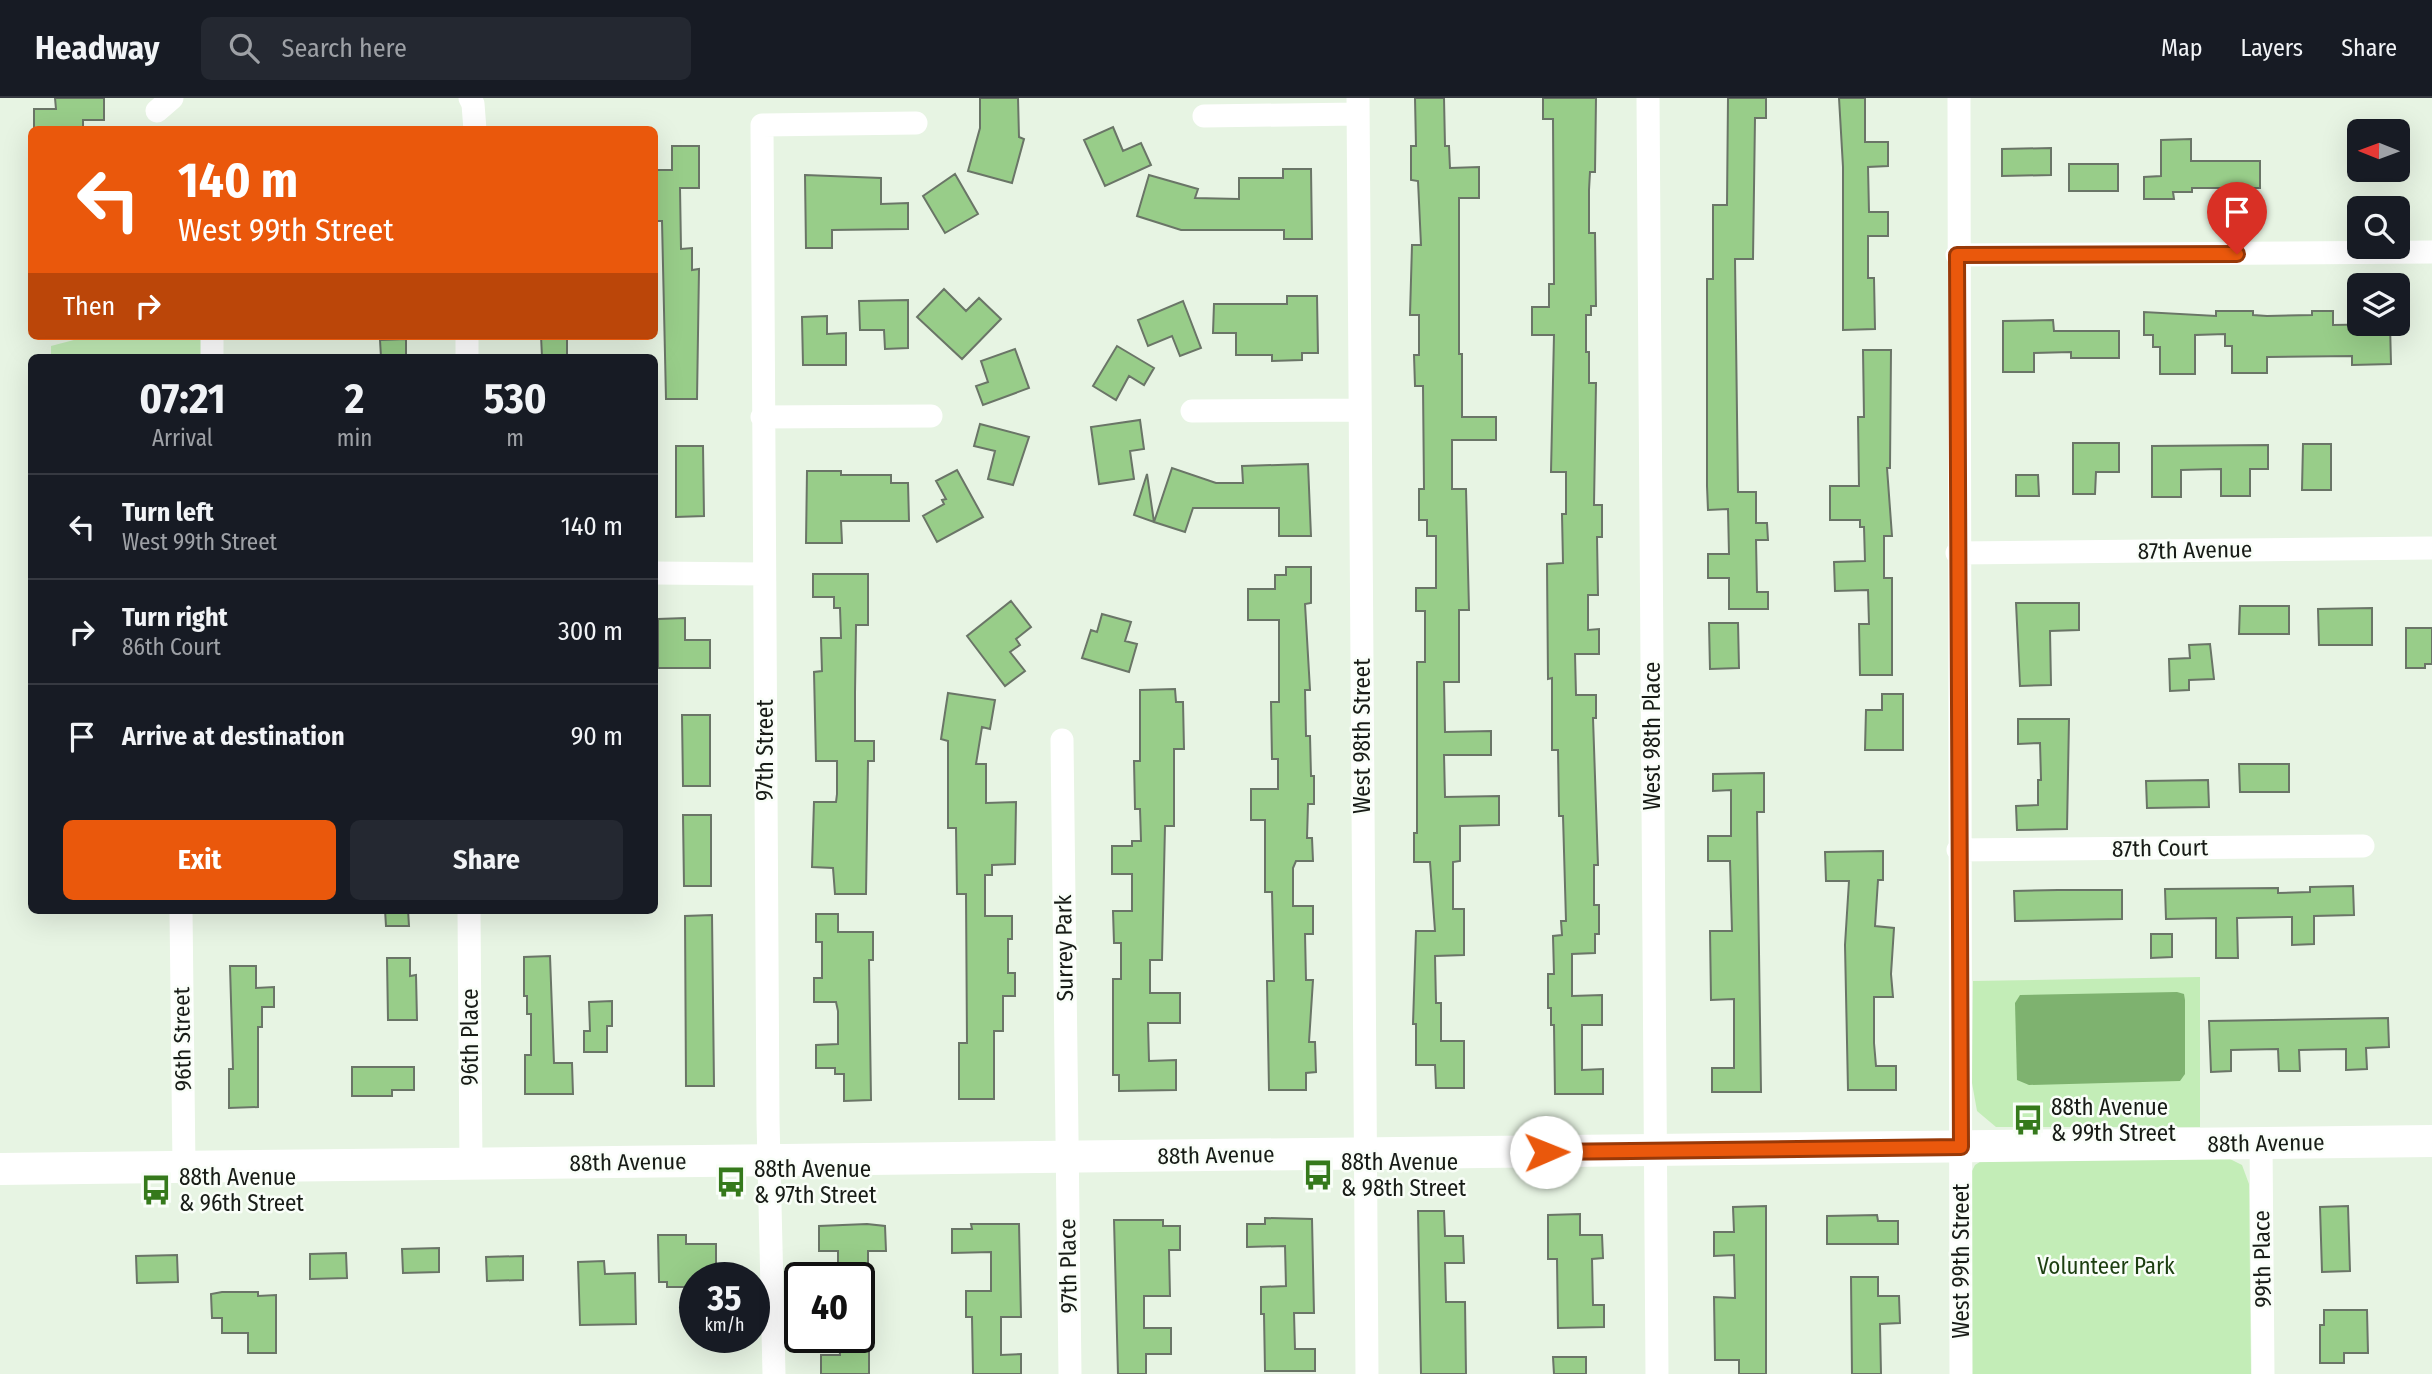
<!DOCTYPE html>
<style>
body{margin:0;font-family:"Fira Sans Condensed",sans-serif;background:#242831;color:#f1f3f6;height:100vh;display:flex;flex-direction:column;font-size:26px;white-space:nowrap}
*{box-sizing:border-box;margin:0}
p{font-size:23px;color:#9ea1a6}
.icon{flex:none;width:38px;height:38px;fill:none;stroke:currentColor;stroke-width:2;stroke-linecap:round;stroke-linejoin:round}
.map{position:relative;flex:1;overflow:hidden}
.drawer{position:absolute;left:28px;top:256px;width:630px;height:560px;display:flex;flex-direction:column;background:#171b24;border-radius:10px;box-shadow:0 7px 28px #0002}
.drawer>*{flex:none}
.banner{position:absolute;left:28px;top:28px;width:630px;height:214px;border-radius:10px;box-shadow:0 7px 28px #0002;background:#ea580c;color:#fff;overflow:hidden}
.needle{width:46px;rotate:271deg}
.tools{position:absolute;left:2347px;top:21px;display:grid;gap:14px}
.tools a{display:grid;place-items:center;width:63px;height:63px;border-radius:10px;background:#171b24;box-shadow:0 7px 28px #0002;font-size:35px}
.speed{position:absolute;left:679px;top:1164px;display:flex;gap:14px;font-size:35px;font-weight:700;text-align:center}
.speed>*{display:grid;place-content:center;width:91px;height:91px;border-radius:50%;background:#171b24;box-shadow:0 7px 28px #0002;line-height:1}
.speed small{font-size:18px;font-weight:400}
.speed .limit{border:4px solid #111;border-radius:10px;background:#fff;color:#111}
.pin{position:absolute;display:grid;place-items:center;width:60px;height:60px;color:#fff;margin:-72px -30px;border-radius:50% 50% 50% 0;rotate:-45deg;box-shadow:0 0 7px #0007}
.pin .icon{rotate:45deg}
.me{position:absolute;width:77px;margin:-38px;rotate:89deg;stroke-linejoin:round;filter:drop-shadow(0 0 5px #0008)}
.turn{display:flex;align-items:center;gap:24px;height:147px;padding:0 35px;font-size:32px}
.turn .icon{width:91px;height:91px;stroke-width:2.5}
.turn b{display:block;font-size:49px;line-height:60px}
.then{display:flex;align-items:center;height:66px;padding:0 35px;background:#0003;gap:14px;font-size:26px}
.eta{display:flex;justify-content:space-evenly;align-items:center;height:119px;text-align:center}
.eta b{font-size:42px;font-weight:700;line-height:49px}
.primary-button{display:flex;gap:14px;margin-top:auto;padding:14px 35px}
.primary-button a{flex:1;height:80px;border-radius:10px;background:#ea580c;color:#fff;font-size:28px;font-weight:700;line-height:80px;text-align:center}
.primary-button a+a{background:#242831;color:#f1f3f6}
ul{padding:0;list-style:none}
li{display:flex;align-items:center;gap:21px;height:105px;padding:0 35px;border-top:2px solid #363941}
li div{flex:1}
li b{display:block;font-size:26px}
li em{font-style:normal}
header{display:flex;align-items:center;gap:42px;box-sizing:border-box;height:98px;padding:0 35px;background:#171b24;border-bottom:2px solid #363941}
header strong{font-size:33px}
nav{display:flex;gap:38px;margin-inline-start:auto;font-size:24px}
.search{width:490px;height:63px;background:#242831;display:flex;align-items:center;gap:18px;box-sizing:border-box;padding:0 24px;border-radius:10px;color:#9ea1a6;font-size:26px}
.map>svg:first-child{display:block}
.green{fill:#c3edb7}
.water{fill:#7eb26f}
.building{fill:#98cd89;stroke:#6a7567;stroke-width:2}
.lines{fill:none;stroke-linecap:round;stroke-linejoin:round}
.street{stroke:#fff;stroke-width:23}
.secondary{stroke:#fff;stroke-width:32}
.route-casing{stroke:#983908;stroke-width:18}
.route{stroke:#ea580c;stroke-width:12}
.labels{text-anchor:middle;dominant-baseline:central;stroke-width:5;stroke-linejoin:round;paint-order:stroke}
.street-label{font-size:23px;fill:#171b16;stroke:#f9fef8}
.poi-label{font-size:23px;fill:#171b16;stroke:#f9fef8;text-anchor:start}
.park-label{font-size:23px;fill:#1d3f11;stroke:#f9fef8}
</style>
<header>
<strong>Headway</strong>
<div class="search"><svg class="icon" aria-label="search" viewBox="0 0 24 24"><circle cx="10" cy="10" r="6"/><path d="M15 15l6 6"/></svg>Search here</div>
<nav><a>Map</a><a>Layers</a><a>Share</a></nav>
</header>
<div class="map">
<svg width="2432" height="1276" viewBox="0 0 2432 1276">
<rect width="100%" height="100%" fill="#e7f4e3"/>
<!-- green -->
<path class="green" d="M89,238H202V259H51V248Z
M2200,879V1029H1996L1977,1013L1972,985L1973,883Z
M2230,1061L2242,1067L2249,1086L2251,1276H1972L1970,1077L1975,1067L1983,1062Z"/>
<!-- water -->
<path class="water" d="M2177,894L2184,896L2185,902V976L2180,983L2029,987L2017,982L2015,905L2020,897Z"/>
<!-- building -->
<path class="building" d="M55,0H104V22H83V32H34V11H56Z
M980,0H1018L1019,39L1024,41L1012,85L968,73L980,30Z
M1415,0H1444L1445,48H1449L1450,70L1479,69V100H1459V256H1462V319H1496V342H1452V391H1466L1469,512H1459V584H1444L1445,634L1491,633V657H1444L1445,699L1499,698V727L1460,728V763L1453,764V811H1464V857L1435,858L1436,905H1441V943H1464V990H1436L1435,967H1416V926H1413L1416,833H1435L1430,764H1414V735H1417V564H1425V513H1416V490H1436V438H1427V422H1419V391H1424L1423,288H1415L1414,257H1419V217H1410L1412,147H1421L1418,83L1411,82V48H1416Z
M1543,0H1596L1595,74H1590L1589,92V135H1595L1596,208H1591V217H1586V254H1589V285H1596L1594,407H1602V439H1597L1598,497H1588V532L1599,531V556H1575L1576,597H1596V620H1593L1598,767H1594V807H1599V836H1595V855L1572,856V898L1602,897V927H1582V972L1603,971V996H1555L1554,927H1551V910H1548V876H1554L1553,838L1562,837L1561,823H1566L1563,718H1559L1558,652H1552V580L1548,581L1547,466L1563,465L1562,416H1566V374H1551L1554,237H1532V209H1549V186H1554L1553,21H1543Z
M1728,0H1766V20H1755L1753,161H1735L1738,394H1756V425H1767L1768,442H1756L1757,494H1768V511H1729V480H1708V456H1729L1728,411L1708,412L1707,388V181H1713V107H1727Z
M1839,0H1865V44H1888V68L1868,69L1869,114H1888V138H1868V180H1874L1875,231L1843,232V69Z
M1113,29L1123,53L1141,45L1151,67L1105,88L1084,42Z
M2191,41V63H2260V90H2192V94H2173L2174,101H2144V79L2161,78V42Z
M672,48H699V90H680L681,151L692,150V172L699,171L697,301H666L662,123H654V72H672Z
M2051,50V77L2002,78V51Z
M2069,66H2118V93H2069Z
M1283,71H1311L1312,141H1284V132H1181L1137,118L1149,77L1198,91L1195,100L1239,101V80H1283Z
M955,76L978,116L945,135L923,98Z
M805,77L881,80V106L908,105V131L832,132V150H806Z
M944,191L966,213L979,200L1001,221L962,261L917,219Z
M1287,198H1317L1318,255H1302V262L1272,263V257H1236V235H1213L1214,206H1287Z
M908,202V250L885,251L884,232H860L859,203Z
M1183,203L1201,250L1180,258L1172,238L1148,248L1138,222Z
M2216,213H2253V217L2267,218L2312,217V213H2333V227L2390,226L2391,266L2352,267V258L2267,259V275H2232V248H2225V236L2195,237V276H2160V249H2153V237H2144V214L2216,218Z
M827,218V236L846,235V267H803L802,219Z
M2053,222L2054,233H2119V260H2071V254L2034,255V274H2003V223Z
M541,238H567V259H542Z
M406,241V259H381L380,242Z
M1117,248L1154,270L1144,287L1129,278L1116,302L1093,288Z
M1015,251L1029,290L983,307L976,288L988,284L981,263Z
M1863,252H1891L1890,370H1887L1892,438H1884V480H1892V577H1860L1859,526H1869L1868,492L1835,493L1834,464L1865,463L1864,429H1860V422H1830V388H1859L1858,319H1864Z
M1140,322L1144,351L1130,353L1134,381L1099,386L1091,329Z
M980,326L1029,339L1013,387L988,381L995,353L974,348Z
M2073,345H2119V374H2096L2095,396H2073Z
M2303,346H2331V392H2302Z
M2268,347V371H2250V398H2221V371L2181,372V399H2152V348Z
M676,348H703L704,418L676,419Z
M1308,366L1311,438H1279V410H1193L1185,434L1154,424L1172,370L1216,385H1243L1242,368Z
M957,372L983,419L937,444L923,418L944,406L942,402L946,401L936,383Z
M807,373H841V377H891V385H908L909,423H841L842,445H806Z
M1147,376L1154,424L1134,417Z
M2016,377H2038L2039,398H2016Z
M1286,469H1311V505L1305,506L1310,592H1305L1306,638H1310L1311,678H1314V706H1308L1307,740H1312L1313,763H1296L1293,770V808H1313V836H1305L1306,882H1313L1309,944H1315L1316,974L1306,975V992H1269L1267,883H1274L1272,794H1265V722H1251V691H1278V661H1272L1271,604H1279V522H1248V491H1275V477H1286Z
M813,476H868V527H856L855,595V643H874V663H868L866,796H835L833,770L812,769L814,704H836L837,696V663H816L814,574L822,573L821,540H841L840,510H834V499H813Z
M1011,503L1031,529L1016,541L1020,547L1010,554L1025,573L1005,588L967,538Z
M2016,505H2079V532L2050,533L2051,587L2020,588Z
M2240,508H2289V536H2239Z
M2372,510V547H2319L2318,511Z
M1102,516L1131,524L1125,543L1137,546L1129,574L1082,560L1091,532L1097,534Z
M685,520V542H710V570H658V521Z
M1709,525H1738L1739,570L1710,571Z
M2406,530H2432V566H2425V570H2406Z
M2210,546L2214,581L2189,582V592L2170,593L2169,561L2190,560L2189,547Z
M1175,591L1176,604H1183L1184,651H1174V728H1165L1162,862H1150V895H1180V925H1148L1149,963L1176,962V992L1119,993V977H1113V881H1121V845H1114L1113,813H1132V776H1112V748H1132V743H1141L1140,711H1135L1134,663H1140V592Z
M948,595L995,602L990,631L982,629L976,666H986V705L1016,704L1015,766L992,767V777H985V818H1012V841H1008V875H1015V898H1003V933H994V1001H959V945H967L966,796H957L956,730H948V643L941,641Z
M1882,596H1903V652H1865L1866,612H1882Z
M682,617H710V688H683Z
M2018,621H2069L2067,731L2017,732L2016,708L2038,707V682H2041L2040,645L2018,646Z
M2239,666H2289V694H2240Z
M1764,675V714H1757L1761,994H1712V970H1734V901L1711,902L1710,833H1732L1730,763H1708V738H1731V692L1713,693V676Z
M2208,682L2209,709L2147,710L2146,683Z
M683,717H711V788H684Z
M1883,753V782H1878L1875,828L1894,830L1891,876L1893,899H1874V945L1876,968H1896V992H1848L1845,847L1849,783H1826L1825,754Z
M2353,788L2354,817L2314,818V846L2292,847V819L2237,820L2238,860H2216V820L2166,821L2165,791L2278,790V795L2310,794V789Z
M2058,792H2122V821L2015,823L2014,793Z
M385,812H408L409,828H386Z
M816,816H838V834H873V862H869L871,1002L844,1003V976H835V970H816V947L838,946V913L836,904H814V880H822V844H816Z
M712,817L714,988H686L685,818Z
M2151,836H2172V859L2151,860Z
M550,858L554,965H572L573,996H525V957H531V916H527V898H524V859Z
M387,860H410V878L416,877L417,922H388Z
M230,868H256V890L274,889V909H262V929H258V1009L229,1010V971H233Z
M612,903V928H607V954H584V933H590L589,904Z
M2388,920L2389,949L2366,950L2367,971L2346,972V951L2299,952L2300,973H2279L2278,951L2231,952V973L2211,974L2209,923Z
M352,969H414V992H392V998H352Z
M1766,1108V1276H1739V1262H1715L1714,1199L1735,1200L1734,1157L1714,1158V1134H1734L1733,1109Z
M2348,1108L2350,1173L2322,1174L2320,1109Z
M1418,1113H1444L1445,1138H1463L1464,1165H1445L1446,1204H1465L1466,1276H1421Z
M1580,1116V1137H1602L1603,1160L1592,1161L1593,1207H1604V1229L1558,1230L1557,1161H1548V1117Z
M1877,1117L1878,1123H1898V1146H1827V1118Z
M1265,1120L1312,1121L1314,1215H1294L1295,1251H1315V1273H1265L1264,1216H1261V1189L1286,1188L1285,1148L1247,1149V1126H1265Z
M1114,1122H1163V1128H1180V1152H1169L1170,1198H1144V1230H1171V1256H1146V1276H1118Z
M867,1126L885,1128L886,1153H868V1180H838V1153H819V1128Z
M971,1126H1019L1021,1219H1001V1257L1021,1256V1276H973L972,1219H966V1193H991V1154L952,1155V1131H972Z
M658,1137H686V1146H716V1169H708V1180H695V1189H667V1184H659Z
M439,1150V1174L403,1175L402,1151Z
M346,1155L347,1180L310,1181V1156Z
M177,1157L178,1184L137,1185L136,1158Z
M523,1158V1182L487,1183L486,1159Z
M604,1163L605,1176L635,1175L636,1226L580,1227L578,1164Z
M1851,1179H1878V1198H1899L1900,1225L1880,1226L1881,1276H1852Z
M222,1194H258V1198L276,1197V1255H248V1235H222V1220H212L211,1196Z
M2324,1212H2367L2368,1255H2344V1265H2320V1227H2324Z
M839,1239H869V1276H821V1257H840Z
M1553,1259H1586V1276H1554Z"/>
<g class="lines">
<!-- street -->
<path class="street" d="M470,0L473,6L475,32
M1358,0L1367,1276
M1648,0L1657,1276
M1959,0L1961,1276
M157,13L172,0
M1204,18L1358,16
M1957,157L2432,154
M212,238V259
M467,238V259
M1192,313L1360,312
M762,319L931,318
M1957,455L2432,450
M654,475L764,476
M1062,642L1070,1276
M1958,752L2363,748
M181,812L184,1069
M469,812L471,1066
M2261,1045L2263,1276
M774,1276L768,1022L762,27L916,25"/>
<!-- secondary -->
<path class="secondary" d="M0,1071L2432,1043"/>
</g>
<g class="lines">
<!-- route casing -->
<g class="route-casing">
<path id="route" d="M1546,1054L1961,1049L1957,157L2237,156"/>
</g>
<!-- route -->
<use href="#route" class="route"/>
</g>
<!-- icons -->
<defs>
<g id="bus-bare" transform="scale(2.415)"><path d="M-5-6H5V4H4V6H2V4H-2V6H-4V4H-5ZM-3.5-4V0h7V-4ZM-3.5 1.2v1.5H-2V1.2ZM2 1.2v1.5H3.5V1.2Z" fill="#35791b" stroke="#f9fef8" stroke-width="2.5" paint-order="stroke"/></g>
</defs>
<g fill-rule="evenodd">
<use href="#bus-bare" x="2028" y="1022"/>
<use href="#bus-bare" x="1318" y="1077"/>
<use href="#bus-bare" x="731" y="1084"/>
<use href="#bus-bare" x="156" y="1092"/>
</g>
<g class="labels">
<!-- street labels -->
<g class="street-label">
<text transform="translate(2195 452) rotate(-1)">87th Avenue</text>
<text transform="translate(1362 638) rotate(-90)">West 98th Street</text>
<text transform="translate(1652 638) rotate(-90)">West 98th Place</text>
<text transform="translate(765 652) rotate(-90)">97th Street</text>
<text transform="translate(2160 750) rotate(-1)">87th Court</text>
<text transform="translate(1064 850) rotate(-91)">Surrey Park</text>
<text transform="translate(470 939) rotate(-90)">96th Place</text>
<text transform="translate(182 941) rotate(-91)">96th Street</text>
<text transform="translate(2266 1045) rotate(-1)">88th Avenue</text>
<text transform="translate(1216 1057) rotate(-1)">88th Avenue</text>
<text transform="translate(628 1064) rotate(-1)">88th Avenue</text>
<text transform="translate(2262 1161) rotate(-91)">99th Place</text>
<text transform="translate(1961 1163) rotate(-90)">West 99th Street</text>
<text transform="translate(1068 1168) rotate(-91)">97th Place</text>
</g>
<!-- poi labels -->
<g class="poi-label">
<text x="2051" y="1009">88th Avenue<tspan x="2051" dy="26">&amp; 99th Street</tspan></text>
<text x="1341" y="1064">88th Avenue<tspan x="1341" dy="26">&amp; 98th Street</tspan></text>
<text x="754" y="1071">88th Avenue<tspan x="754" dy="26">&amp; 97th Street</tspan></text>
<text x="179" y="1079">88th Avenue<tspan x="179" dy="26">&amp; 96th Street</tspan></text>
</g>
<!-- park labels -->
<g class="park-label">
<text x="2106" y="1168">Volunteer Park</text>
</g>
</g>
</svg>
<div class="tools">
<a><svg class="needle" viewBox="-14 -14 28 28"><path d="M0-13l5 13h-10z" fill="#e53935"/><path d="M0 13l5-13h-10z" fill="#9ea1a6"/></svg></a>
<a><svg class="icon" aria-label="search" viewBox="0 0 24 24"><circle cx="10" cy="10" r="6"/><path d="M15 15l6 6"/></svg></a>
<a><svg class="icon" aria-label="layers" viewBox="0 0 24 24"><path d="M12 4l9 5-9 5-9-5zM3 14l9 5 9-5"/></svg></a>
</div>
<div class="speed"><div>35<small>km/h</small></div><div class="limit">40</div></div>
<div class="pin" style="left:2237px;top:156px;background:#d93025"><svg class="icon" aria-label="arrive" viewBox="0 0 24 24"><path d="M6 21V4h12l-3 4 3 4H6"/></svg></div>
<svg class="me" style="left:1546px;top:1054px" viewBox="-20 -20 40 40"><circle r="19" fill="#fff"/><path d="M0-13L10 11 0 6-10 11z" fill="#ea580c"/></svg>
<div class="banner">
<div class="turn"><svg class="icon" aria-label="left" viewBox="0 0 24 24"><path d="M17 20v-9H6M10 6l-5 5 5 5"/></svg><div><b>140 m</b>West 99th Street</div></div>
<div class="then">Then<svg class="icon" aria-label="right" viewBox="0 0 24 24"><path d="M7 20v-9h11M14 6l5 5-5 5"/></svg></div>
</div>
<section class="drawer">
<div class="eta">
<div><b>07:21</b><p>Arrival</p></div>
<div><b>2</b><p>min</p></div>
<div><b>530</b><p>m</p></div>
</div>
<ul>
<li><svg class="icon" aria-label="left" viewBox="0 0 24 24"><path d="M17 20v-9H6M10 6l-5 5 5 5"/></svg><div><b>Turn left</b><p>West 99th Street</p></div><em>140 m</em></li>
<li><svg class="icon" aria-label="right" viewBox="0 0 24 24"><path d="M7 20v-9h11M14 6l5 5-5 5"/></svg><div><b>Turn right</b><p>86th Court</p></div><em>300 m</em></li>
<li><svg class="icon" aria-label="arrive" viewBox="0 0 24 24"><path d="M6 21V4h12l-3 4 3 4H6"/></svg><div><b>Arrive at destination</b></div><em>90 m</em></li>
</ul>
<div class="primary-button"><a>Exit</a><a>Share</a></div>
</section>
</div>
